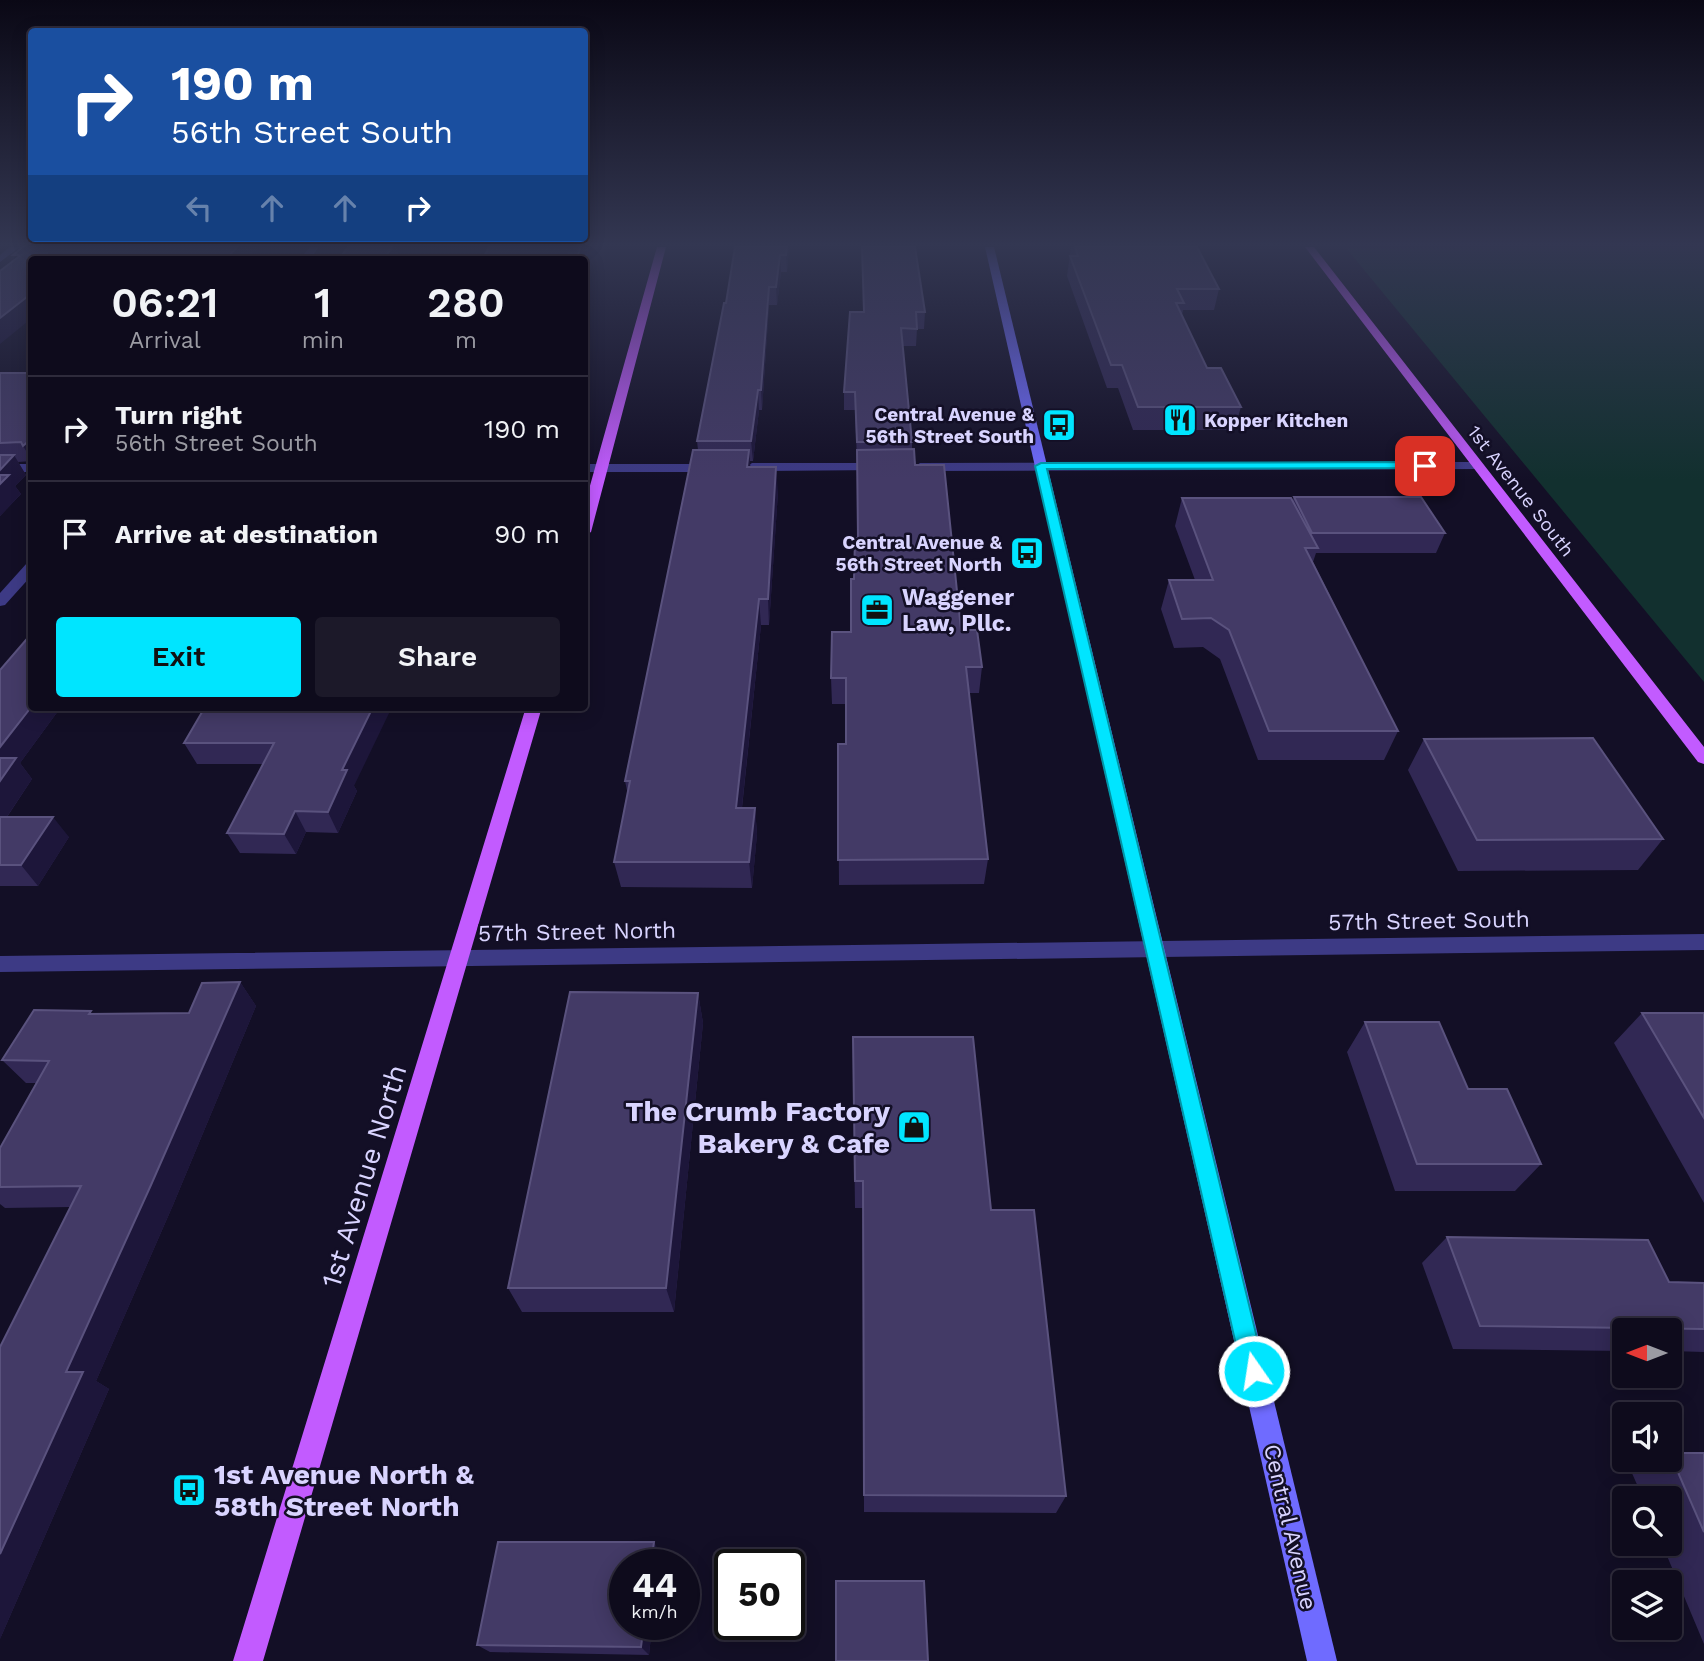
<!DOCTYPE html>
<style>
body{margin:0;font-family:"Work Sans",sans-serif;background:#1c1929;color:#f1f3f6;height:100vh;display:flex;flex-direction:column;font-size:26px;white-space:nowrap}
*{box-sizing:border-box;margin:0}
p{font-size:23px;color:#9b9ba3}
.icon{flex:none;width:38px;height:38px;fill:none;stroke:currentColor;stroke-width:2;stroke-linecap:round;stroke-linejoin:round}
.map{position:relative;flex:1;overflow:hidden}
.drawer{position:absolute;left:28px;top:256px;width:560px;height:455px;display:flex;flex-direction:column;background:#0e0b1c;border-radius:7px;box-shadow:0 4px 18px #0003,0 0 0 2px #2e2b3b}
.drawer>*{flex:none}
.guide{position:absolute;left:28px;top:28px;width:560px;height:214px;border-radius:7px;box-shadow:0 4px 18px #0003,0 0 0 2px #2e2b3b;background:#1a4fa0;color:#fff;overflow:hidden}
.needle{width:46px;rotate:270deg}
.tools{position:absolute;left:1612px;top:1318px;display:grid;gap:14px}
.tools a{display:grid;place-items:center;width:70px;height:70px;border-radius:7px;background:#0e0b1c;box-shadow:0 4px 18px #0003,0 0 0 2px #2e2b3b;font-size:35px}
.speed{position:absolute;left:609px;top:1549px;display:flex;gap:14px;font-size:35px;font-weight:700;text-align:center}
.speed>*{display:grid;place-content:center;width:91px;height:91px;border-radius:50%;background:#0e0b1c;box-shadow:0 4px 18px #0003,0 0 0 2px #2e2b3b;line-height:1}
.speed small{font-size:18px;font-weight:400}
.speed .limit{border:4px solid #111;border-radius:10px;background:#fff;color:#111}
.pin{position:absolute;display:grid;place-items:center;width:60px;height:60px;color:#fff;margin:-30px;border-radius:14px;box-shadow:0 4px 10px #0006}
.me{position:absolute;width:77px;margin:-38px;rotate:347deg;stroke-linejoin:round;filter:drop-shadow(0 0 5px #0008)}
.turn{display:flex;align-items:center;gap:24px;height:147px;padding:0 28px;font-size:32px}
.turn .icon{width:91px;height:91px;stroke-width:2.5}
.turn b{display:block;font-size:49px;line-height:60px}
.lanes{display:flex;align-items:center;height:66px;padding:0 28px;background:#0003;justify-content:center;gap:35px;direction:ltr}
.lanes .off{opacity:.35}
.eta{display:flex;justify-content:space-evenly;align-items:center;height:119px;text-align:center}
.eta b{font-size:42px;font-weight:600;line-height:49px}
.action{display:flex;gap:14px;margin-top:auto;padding:14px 28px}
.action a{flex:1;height:80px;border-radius:7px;background:#00e5ff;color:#111;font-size:28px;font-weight:600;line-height:80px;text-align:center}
.action a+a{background:#1c1929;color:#f1f3f6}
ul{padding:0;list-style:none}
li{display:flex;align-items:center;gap:21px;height:105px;padding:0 28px;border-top:2px solid #2e2b3b}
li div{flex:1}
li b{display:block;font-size:26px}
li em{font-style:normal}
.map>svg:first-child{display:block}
.green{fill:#12302f}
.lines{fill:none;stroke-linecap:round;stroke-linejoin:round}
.minor{fill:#3d3a85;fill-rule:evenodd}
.secondary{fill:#6f6bff;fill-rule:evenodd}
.primary{fill:#c25bff;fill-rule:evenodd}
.wall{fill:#312854}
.shaded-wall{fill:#1d163a}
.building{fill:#433a66;stroke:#5a527e;stroke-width:2}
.route{fill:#00e5ff;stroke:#0095a6;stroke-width:2}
.labels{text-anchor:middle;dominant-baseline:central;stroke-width:5;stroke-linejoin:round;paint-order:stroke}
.far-poi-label{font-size:19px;font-weight:bold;fill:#d9d4ff;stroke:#130f26;text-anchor:end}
.far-street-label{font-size:19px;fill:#d9d4ff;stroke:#130f26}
.poi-label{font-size:23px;font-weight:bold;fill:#d9d4ff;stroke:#130f26;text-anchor:start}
.street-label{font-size:23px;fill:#d9d4ff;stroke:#130f26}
.near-poi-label{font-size:28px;font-weight:bold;fill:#d9d4ff;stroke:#130f26;text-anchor:end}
.near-street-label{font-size:28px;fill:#d9d4ff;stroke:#130f26}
</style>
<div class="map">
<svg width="1704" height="1661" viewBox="0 0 1704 1661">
<rect width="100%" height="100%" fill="#130f26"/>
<!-- green -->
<path class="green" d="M1704,247V682L1346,248Z"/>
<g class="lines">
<!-- minor -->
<path class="minor" d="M10,247H20L0,262V255Z
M310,247H319L310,259H300Z
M1476,462L1482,466L1480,469L920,471L914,467L920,463Z
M878,463L884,467L882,470L752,471L746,467L752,463Z
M0,464H32V472H0Z
M584,464H714L720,468L714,472H584Z
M32,562V575L5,605L0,606V593L27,563Z
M1704,934V950L0,972V956Z"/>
<!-- secondary -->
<path class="secondary" d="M985,247H994L1337,1661H1307Z"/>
<!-- primary -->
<path class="primary" d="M657,247H666L591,532L584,536V507Z
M1305,247H1314L1704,747V764L1698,762Z
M526,707H542L263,1661H233Z"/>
</g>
<!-- wall -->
<path class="wall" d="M789,247L787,272H781L777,305H769L762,410H759L753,461H750V467L778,492L769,625H761L742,808H755L757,834L752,888L621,887L614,862L628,795L625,781L698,450L697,441L726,303Z
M1071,247H1197L1219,289L1214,310H1183L1182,315L1207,368L1241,407L1234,430H1133L1118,388H1107L1067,276Z
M863,312H925L924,329H917L916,346H902L912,442V449L961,630L982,667L979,693H969L988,859L984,884L839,885L838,744H846V704H832L831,678L851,632L858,538L857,461L855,410H844V392Z
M0,373H32V461L18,462L26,475L15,486L21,494L0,516Z
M1294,497L1445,533L1436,553H1316L1313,562L1398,731L1384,760H1258L1220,659L1203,647L1174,648L1161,609L1169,580H1195L1175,526L1182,498L1292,502Z
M0,670L32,707H61L20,763L32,779L7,817L69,837L38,886H0Z
M205,707L354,786L357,791L338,833L306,832L296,854L240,853L227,833L263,764H197L184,743Z
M1424,739L1663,839L1638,870L1458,871L1408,770Z
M240,982L256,1006L173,1205L96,1381L109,1389L0,1639L70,1207L5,1208L0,1204V1148L36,1083H26L2,1060L93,1014L189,1013Z
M698,993L703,1023L674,1312H522L508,1288Z
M1642,1013H1704V1203L1614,1043Z
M1365,1022L1468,1089L1541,1164L1515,1191H1395L1347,1052Z
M853,1066L991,1210L1066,1496L1056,1513L864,1512L863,1208H855Z
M1447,1237L1669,1282L1704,1283V1352L1670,1351V1330H1624V1351L1453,1349L1422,1263Z
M1670,1453H1704V1644L1662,1544H1670V1498H1643L1631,1471L1655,1460H1670Z
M660,1553L649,1655L490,1652L477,1645Z"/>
<!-- shaded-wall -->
<path class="shaded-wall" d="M237,247H259L248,259H226Z
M392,247H396L399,259H384Z
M581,247H591L584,263V259H576Z
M787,247H789L787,272L786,255Z
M780,255L781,272L777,305L776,287Z
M769,287V305L762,410L761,390Z
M32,293V318L0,344V318Z
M758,390L759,410L753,461L751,441Z
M32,438V460L23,446Z
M749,450L751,474L747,467Z
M14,455L26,475L15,486L21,494L0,516V470Z
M776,467L778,492L769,625L768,599Z
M759,599L761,625L739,834L736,808Z
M32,706V707H61L20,763L32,779L0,827V747Z
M373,707H392L354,786L357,791L338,833L328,812L342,770Z
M755,808L757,834L752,888L749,862Z
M295,811L306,832L296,854L284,834Z
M53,817L69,837L38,886L21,865Z
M240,982L256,1006L173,1205L96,1381L109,1389L0,1639V1554L66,1372Z
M698,993L703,1023L674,1312L666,1288Z
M654,1542L660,1553L659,1564H651Z
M644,1624H652L649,1655L641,1647Z"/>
<!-- building -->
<path class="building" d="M23,247H237L226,259H32V293L0,318V271L21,255H13Z
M348,247H392L384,259H339Z
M489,247H581L576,259H483Z
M735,247H787L786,255H780L776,287H769L761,390H758L751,441H697L724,303H726Z
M862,247H915L925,312H916L917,329L901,328L912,442H857L855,392H844L850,312H864Z
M1075,247H1197L1219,289H1177L1184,303H1176L1207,368H1221L1241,407H1138L1122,365H1111L1070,256H1078Z
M0,373H32V438L23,446L21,442L0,443Z
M914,449L915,465H944L961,630H977L982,667H966L988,859L838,860V744H846V678H831L832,632H851V579H854L855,538H858L857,450Z
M693,450H749L747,467H776L768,599H759L736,808H755L749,862H614L630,781H625Z
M0,455H14L0,470Z
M0,475H9L0,484Z
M1294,497H1421L1445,533H1312Z
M1182,498H1291L1318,548H1305L1398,731H1269L1229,630L1211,618L1182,619L1169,580H1213Z
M32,633V706L0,747V670Z
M205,707H373L342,770H347L328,812L295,811L284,834L227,833L274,743H184Z
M1593,738L1663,839L1477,840L1424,739Z
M0,758H16L0,781Z
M0,817H53L21,865H0Z
M240,982L151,1185L66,1372H83L0,1554V1347L81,1186L0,1187V1148L49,1061L2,1060L34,1010L91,1011L89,1014L189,1013L202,983Z
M570,992L698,993L666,1288H508Z
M1642,1013H1704V1118Z
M1365,1022H1439L1468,1089H1507L1541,1164H1417Z
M853,1037H973L991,1210H1034L1066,1496L864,1495L863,1181H855Z
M1447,1237L1648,1240L1669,1282L1704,1283V1329L1480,1326Z
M1670,1453H1704V1532L1670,1454Z
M498,1542H654L651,1564H625V1624H644L641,1647L477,1645Z
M836,1581H924L928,1661H836Z"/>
<!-- sky -->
<linearGradient id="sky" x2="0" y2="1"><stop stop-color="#0a0815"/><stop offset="0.51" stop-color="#333752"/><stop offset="1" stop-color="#333752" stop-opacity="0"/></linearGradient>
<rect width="1704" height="480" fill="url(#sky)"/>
<!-- route -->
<path class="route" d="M1425,462L1430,466L1429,468L1047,469L1265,1371L1262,1379L1254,1383L1246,1379L1242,1371L1035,466L1041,463Z"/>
<!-- icons -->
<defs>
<g id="restaurant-square" transform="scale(1.75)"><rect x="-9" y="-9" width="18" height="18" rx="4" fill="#00e5ff" stroke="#130f26"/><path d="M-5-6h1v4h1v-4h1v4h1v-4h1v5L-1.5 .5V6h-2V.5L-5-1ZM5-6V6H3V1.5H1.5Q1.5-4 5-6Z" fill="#111"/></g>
<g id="bus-square" transform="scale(1.75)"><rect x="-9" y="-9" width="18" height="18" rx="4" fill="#00e5ff" stroke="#130f26"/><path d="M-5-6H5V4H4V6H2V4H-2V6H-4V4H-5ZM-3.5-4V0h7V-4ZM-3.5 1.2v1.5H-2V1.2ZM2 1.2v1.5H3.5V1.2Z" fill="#111"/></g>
<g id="office-square" transform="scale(1.75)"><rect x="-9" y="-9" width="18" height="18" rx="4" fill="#00e5ff" stroke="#130f26"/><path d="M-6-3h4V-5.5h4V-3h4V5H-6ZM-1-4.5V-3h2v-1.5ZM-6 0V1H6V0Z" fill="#111"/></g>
<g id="shop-square" transform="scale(1.75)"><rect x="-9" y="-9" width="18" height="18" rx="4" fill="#00e5ff" stroke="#130f26"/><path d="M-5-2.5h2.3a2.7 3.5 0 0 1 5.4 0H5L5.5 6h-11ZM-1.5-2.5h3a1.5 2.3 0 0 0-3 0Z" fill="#111"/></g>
</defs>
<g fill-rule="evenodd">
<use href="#restaurant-square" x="1180" y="420"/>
<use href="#bus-square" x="1059" y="425"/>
<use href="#bus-square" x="1027" y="553"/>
<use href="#office-square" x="877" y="610"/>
<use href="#shop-square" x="914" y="1127"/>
<use href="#bus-square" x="189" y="1490"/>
</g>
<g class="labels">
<!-- far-poi labels -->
<g class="far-poi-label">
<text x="1034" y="414">Central Avenue &amp;<tspan x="1034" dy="22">56th Street South</tspan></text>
<text x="1204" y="420" text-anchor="start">Kopper Kitchen</text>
<text x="1002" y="542">Central Avenue &amp;<tspan x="1002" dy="22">56th Street North</tspan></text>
</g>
<!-- far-street labels -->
<g class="far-street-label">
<text transform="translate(1521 491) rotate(52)">1st Avenue South</text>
</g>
<!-- poi labels -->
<g class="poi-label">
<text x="902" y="597">Waggener<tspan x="902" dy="26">Law, Pllc.</tspan></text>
</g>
<!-- street labels -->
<g class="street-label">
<text transform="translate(1429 921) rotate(-1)">57th Street South</text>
<text transform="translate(577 932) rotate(-1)">57th Street North</text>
<text transform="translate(1290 1527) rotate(77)">Central Avenue</text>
</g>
<!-- near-poi labels -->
<g class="near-poi-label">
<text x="890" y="1111">The Crumb Factory<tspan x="890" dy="32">Bakery &amp; Cafe</tspan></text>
<text x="214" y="1474" text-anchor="start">1st Avenue North &amp;<tspan x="214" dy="32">58th Street North</tspan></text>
</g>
<!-- near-street labels -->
<g class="near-street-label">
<text transform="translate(364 1176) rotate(-73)">1st Avenue North</text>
</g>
</g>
</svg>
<div class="tools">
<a><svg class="needle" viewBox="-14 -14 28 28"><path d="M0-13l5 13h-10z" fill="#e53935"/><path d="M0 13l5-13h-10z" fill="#9b9ba3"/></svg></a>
<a><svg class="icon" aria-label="sound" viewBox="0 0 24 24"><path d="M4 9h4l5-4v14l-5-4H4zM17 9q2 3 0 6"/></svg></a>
<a><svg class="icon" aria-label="search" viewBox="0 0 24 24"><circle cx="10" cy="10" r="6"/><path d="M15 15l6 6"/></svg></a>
<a><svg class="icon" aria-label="layers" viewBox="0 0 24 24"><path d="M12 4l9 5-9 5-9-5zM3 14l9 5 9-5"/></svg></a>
</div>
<div class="speed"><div>44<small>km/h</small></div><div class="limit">50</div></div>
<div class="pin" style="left:1425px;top:466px;background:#d93025"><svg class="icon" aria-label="arrive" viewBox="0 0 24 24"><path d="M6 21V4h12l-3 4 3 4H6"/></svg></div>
<svg class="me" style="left:1254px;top:1371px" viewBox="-20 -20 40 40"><circle r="17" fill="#00e5ff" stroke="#fff" stroke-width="3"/><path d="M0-11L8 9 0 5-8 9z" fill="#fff"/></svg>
<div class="guide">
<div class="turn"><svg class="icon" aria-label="right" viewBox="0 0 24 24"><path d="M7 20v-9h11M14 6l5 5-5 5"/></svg><div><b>190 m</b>56th Street South</div></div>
<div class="lanes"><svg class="icon off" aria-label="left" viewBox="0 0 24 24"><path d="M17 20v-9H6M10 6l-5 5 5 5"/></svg><svg class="icon off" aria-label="ahead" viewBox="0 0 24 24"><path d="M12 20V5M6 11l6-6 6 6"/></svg><svg class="icon off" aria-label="ahead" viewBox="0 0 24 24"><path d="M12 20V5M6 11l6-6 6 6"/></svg><svg class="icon" aria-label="right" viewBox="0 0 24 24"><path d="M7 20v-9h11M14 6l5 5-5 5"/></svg></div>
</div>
<section class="drawer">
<div class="eta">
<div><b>06:21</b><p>Arrival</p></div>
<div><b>1</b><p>min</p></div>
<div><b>280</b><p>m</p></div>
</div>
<ul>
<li><svg class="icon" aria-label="right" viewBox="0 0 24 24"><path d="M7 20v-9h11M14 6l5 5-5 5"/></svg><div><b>Turn right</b><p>56th Street South</p></div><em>190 m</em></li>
<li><svg class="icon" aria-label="arrive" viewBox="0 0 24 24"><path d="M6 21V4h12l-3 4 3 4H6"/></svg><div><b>Arrive at destination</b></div><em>90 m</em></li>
</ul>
<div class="action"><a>Exit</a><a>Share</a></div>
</section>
</div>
